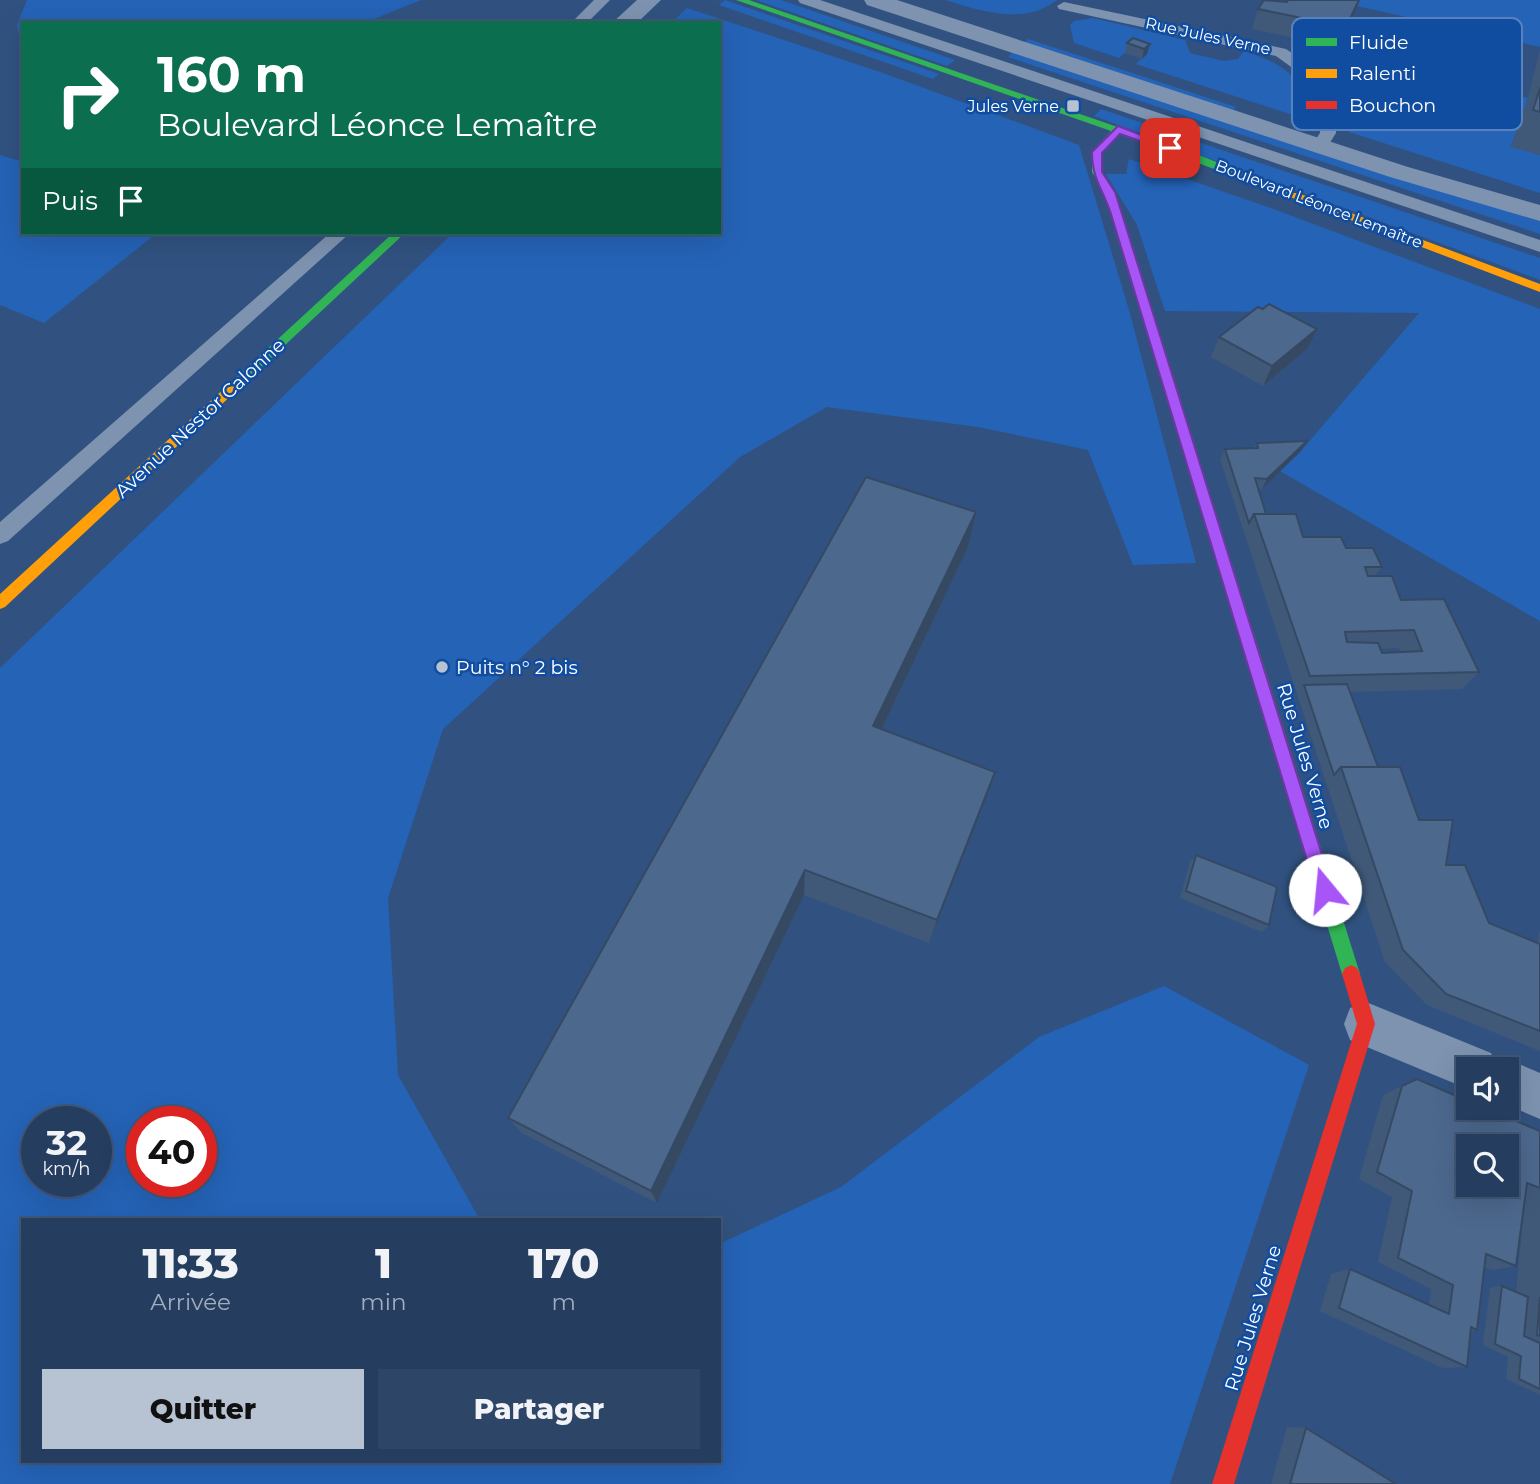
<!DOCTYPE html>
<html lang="fr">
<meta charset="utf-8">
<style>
body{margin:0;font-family:Montserrat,sans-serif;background:#2d4566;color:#f1f3f6;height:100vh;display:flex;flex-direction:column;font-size:26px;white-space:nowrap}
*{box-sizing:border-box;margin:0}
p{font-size:23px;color:#a3aebd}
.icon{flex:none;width:38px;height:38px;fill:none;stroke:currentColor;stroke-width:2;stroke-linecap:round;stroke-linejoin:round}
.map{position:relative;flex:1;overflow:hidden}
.details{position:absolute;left:21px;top:1218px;width:700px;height:245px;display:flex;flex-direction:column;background:#253e60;border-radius:0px;box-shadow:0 7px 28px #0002,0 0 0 2px #425775}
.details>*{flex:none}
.guide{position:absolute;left:21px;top:21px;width:700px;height:214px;border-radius:0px;box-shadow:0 7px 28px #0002,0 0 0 2px #425775;background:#0b6e4f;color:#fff;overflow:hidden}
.buttons{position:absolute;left:1456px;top:1057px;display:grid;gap:14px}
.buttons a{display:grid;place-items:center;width:63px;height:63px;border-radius:0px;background:#253e60;box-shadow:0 7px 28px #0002,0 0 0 2px #425775;font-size:35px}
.speed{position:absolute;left:21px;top:1106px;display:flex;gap:14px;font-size:35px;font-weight:700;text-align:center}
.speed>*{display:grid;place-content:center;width:91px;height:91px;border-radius:50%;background:#253e60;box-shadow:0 7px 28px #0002,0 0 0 2px #425775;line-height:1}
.speed small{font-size:18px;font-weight:400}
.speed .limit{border:10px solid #d22;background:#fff;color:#111}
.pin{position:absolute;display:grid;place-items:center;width:60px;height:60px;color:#fff;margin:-30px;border-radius:14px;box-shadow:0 4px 10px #0006}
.me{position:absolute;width:77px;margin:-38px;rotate:343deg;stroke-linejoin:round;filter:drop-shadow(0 0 5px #0008)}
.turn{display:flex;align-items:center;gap:24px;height:147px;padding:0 21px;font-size:32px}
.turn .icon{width:91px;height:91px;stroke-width:2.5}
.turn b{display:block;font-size:49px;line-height:60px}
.then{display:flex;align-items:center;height:66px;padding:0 21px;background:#0003;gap:14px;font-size:26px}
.eta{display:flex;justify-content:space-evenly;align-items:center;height:119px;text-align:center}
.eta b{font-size:42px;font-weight:800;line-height:49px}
.action{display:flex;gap:14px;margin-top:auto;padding:14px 21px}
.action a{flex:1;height:80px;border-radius:0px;background:#b7c2d3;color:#111;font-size:28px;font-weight:800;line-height:80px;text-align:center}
.action a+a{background:#2d4566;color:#f1f3f6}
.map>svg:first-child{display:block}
.green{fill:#2563b7;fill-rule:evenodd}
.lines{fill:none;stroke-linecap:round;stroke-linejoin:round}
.lane{fill:#7d93b0;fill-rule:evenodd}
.street{fill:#7d93b0;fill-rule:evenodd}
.fast{fill:#30b455;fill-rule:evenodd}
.slow{fill:#ff9f0a;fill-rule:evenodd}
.jam{fill:#e5322d;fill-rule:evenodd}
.wall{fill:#415979;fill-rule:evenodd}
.shaded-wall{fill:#354963}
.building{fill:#4c688d;stroke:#354963;stroke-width:2;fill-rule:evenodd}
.route{fill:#a855f7;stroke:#6d37a1;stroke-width:2}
.poi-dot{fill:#b7c2d3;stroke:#104da1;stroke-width:2.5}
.labels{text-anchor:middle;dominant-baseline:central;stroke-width:5;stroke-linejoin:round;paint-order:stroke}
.far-street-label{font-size:16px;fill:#fff;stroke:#104da1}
.far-poi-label{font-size:16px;fill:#fff;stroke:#104da1;text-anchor:end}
.street-label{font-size:19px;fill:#fff;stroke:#104da1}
.poi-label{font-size:19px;fill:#fff;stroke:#104da1;text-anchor:start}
.key{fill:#104da1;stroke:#5882bd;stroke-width:2}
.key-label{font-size:19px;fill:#fff}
</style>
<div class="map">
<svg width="1540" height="1484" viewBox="0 0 1540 1484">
<rect width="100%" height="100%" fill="#315280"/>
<!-- green -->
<path class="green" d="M27,0H421L364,23H23V55L17,25Z
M725,0L939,74L933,79L719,5Z
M756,0H781L955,60L947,66Z
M945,0H1057C1024,26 982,11 945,0Z
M1330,0H1540V47Z
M687,8L883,73L1079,145L1129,310L1196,563L1133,565L1088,450L978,427L827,407L740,457L443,729L388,898L398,1075L480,1220H23V1461H719V1244L841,1187L1039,1037L1164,986L1309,1065L1170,1484H0V668L453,233H719V23H671ZM37,1122H96V1181H37ZM142,1122H201V1181H142Z
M1093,18L1185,40L1190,53L1223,61L1238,59L1244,51C1272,61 1290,67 1305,94C1309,101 1313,106 1312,114L1308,118L1296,116L1136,64L1146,54L1130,48L1119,58L1074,43L1070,25L1074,21Z
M1028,39L1236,107L1232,113L1023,44Z
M1309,50L1528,98L1511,146L1540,155V193L1349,132L1344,108Z
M1014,51L1540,218V234L1008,57Z
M1101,109L1540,258V280L1094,116Z
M0,155L23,162V233H157L44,323L0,305Z
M1129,159L1265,206L1540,309V621L1280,471L1301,451L1419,313L1165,311L1137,225L1106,174H1126Z"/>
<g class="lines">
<!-- lane -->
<path class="lane" d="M594,0H610L587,23H571Z
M798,0H820L1540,240V252L800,3Z
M1064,2L1286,49L1307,63L1337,120L1336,133L1326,149H1314L1312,145L1320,133L1321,120L1294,69L1276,56L1059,9L1057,6Z
M330,233H350L8,541L0,544V522Z"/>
<!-- street -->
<path class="street" d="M637,0H661L637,23H612Z
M864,0H897L1408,167L1540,205V221L1390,177L867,5Z
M1366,1002L1491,1053L1496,1064L1507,1059L1540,1073V1119L1507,1105V1069H1468V1089L1350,1040L1344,1024L1350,1008Z"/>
<!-- fast -->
<path class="fast" d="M736,0H749L1199,155L1299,195L1290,197L1119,134L1102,153V172L1115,192L1178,394L1176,397H1168L1105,192L1092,172V152L1111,131Z
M393,233H405L237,390H229V384Z
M1263,683L1268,685L1271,689L1360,974L1357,980L1351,983L1345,980L1342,974L1255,689L1258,685Z"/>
<!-- slow -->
<path class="slow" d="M1290,193H1298L1540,284V292L1290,197Z
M233,383L237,384V390L5,607L0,609V594L229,384Z
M1172,390L1178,394L1271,689L1268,693H1258L1255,689L1166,394Z"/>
<!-- jam -->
<path class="jam" d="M1351,965L1357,968L1360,974L1375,1024L1234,1484H1212L1357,1024L1342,974L1345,968Z"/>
</g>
<!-- wall -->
<path class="wall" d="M1359,0L1338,47L1252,29L1258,9L1287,2Z
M1394,29L1458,56L1453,66L1392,54L1394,49L1387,47Z
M1127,43L1150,44L1147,54L1142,59L1125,53Z
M1540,50V155L1511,147L1528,98Z
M1263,309L1307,349L1263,386L1211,357L1219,337Z
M1257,443L1301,451L1262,489H1259L1266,514L1303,537L1346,548L1382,567L1375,576L1479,672L1462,689L1350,692L1378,767L1419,820L1446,865L1489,923L1538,943L1539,932H1540V1051L1427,1005L1385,962L1220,459L1225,449L1254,448ZM1399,648L1401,652L1382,653L1380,649Z
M968,547L882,729L985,801L929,943L804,895L657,1203L522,1133L508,1118Z
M1196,855L1269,925L1262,932L1180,898L1190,862Z
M1402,1086L1540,1131V1395L1506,1379L1508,1357L1483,1345L1490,1288L1502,1286L1516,1292L1525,1198L1516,1266L1492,1270L1485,1267L1477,1330L1470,1331L1467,1367L1443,1368L1320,1311L1331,1274L1350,1269L1429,1305L1431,1289L1378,1262L1392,1197L1359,1179L1383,1095Z
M1287,1427L1306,1428L1396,1484H1271Z"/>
<!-- shaded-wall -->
<path class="shaded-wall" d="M1359,0L1338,47L1346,27Z
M1150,44L1147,54L1142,59L1144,49Z
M1317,329L1307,349L1263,386L1272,366Z
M1307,441L1301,451L1262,489L1267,479Z
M976,512L968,547L869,756L873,726Z
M995,772L985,801L929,943L937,920Z
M805,870L804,895L657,1203L651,1191Z"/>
<!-- building -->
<path class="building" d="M1264,0L1287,2L1288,0H1359L1346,27L1258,9Z
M1133,38L1150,44L1144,49L1127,43Z
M1540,88V112L1533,110Z
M1269,304L1317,329L1272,366L1219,337L1258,307L1263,309Z
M1307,441L1267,479L1255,478L1266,514H1254L1249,523L1225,449L1258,448L1257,443Z
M866,477L976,512L873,726L995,772L937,920L805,870L651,1191L508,1118Z
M1254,514H1296L1303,537H1341L1346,548H1373L1382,567H1365L1368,576H1392L1401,600L1444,599L1479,672L1310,676ZM1414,630L1422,651L1382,653L1378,643L1347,642L1345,632Z
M1347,684L1378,767H1341L1334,775L1304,685Z
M1341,767H1400L1419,820H1453L1446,865H1465L1489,923L1540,944V1031L1446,994L1403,950Z
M1196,855L1277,887L1269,925L1186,891Z
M1417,1079L1468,1101V1108H1485L1540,1131V1188L1527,1183L1516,1266L1486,1254L1477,1330L1471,1327L1467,1367L1339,1308L1350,1269L1449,1314L1453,1285L1398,1258L1412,1191L1377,1172L1402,1086ZM1468,1146H1507V1185H1468Z
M1502,1286L1528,1297L1524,1336L1540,1343V1389L1519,1379L1521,1356L1495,1344Z
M1540,1297V1336L1537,1335Z
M1306,1428L1396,1484H1290Z"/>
<!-- route -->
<path class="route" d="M1118,126L1175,148L1166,150L1120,134L1102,153V172L1115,192L1122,214L1333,890L1331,896L1325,898L1318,896L1316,890L1111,214C1103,189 1092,179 1092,152Z"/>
<!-- markers -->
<g class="poi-dot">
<rect x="1066" y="99" width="14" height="14" rx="3.5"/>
<circle cx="442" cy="667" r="7"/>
</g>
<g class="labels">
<!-- far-street labels -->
<g class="far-street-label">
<text transform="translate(1208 36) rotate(12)">Rue Jules Verne</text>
<text transform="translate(1319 204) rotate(21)">Boulevard Léonce Lemaître</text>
</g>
<!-- far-poi labels -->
<g class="far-poi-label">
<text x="1059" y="106">Jules Verne</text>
</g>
<!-- street labels -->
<g class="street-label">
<text transform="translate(200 418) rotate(-43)">Avenue Nestor Calonne</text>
<text transform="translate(1305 756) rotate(73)">Rue Jules Verne</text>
<text transform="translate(1253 1318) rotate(-73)">Rue Jules Verne</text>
</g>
<!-- poi labels -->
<g class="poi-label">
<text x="456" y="667">Puits n° 2 bis</text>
</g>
</g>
<!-- legend -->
<rect x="1292" y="18" width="230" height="112" rx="10" class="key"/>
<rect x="1306" y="38" width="31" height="8" fill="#30b455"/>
<rect x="1306" y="69" width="31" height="9" fill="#ff9f0a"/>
<rect x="1306" y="101" width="31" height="8" fill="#e5322d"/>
<g class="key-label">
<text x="1349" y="49">Fluide</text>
<text x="1349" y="80">Ralenti</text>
<text x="1349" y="112">Bouchon</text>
</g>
</svg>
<div class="buttons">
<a><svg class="icon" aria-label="sound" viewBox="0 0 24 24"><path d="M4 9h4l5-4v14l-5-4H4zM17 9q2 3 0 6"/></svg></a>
<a><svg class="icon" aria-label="search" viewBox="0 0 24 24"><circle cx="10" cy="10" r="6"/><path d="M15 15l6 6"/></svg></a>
</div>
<div class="speed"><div>32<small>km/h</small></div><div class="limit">40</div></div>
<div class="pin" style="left:1170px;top:148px;background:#d93025"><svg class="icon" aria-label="arrive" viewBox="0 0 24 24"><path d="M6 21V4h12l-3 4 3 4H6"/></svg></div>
<svg class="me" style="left:1325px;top:890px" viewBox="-20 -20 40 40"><circle r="19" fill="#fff"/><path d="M0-13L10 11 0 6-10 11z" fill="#a855f7"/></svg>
<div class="guide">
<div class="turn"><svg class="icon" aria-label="right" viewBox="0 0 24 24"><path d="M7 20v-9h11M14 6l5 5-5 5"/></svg><div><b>160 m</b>Boulevard Léonce Lemaître</div></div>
<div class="then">Puis<svg class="icon" aria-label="arrive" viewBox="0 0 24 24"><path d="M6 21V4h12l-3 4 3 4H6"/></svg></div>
</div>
<section class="details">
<div class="eta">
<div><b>11:33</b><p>Arrivée</p></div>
<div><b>1</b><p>min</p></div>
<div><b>170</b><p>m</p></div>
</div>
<div class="action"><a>Quitter</a><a>Partager</a></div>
</section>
</div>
